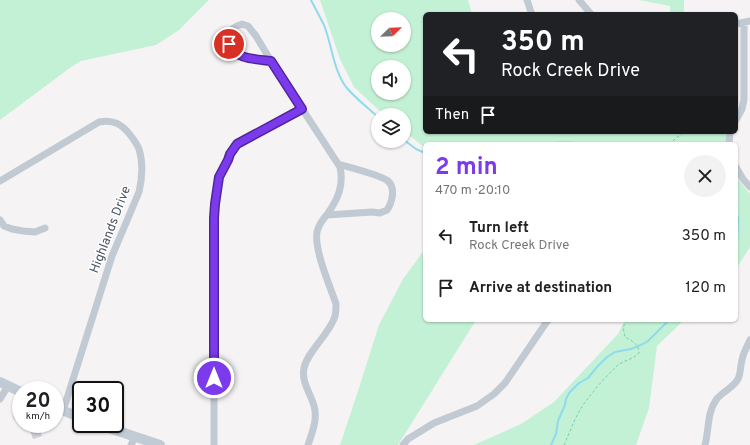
<!DOCTYPE html>
<meta charset="utf-8">
<style>
body{margin:0;font-family:Overpass,sans-serif;background:#f2f2f2;color:#202124;height:100vh;display:flex;flex-direction:column;font-size:15px;white-space:nowrap}
*{box-sizing:border-box;margin:0}
p{font-size:13px;color:#757577}
.icon{flex:none;width:22px;height:22px;fill:none;stroke:currentColor;stroke-width:2;stroke-linecap:round;stroke-linejoin:round}
.map{position:relative;flex:1;overflow:hidden}
.side{position:absolute;left:423px;top:142px;width:315px;height:180px;display:flex;flex-direction:column;background:#fff;border-radius:6px;box-shadow:0 1px 3px #0004}
.side>*{flex:none}
.banner{position:absolute;left:423px;top:12px;width:315px;height:122px;border-radius:6px;box-shadow:0 1px 3px #0004;background:#202124;color:#fff;overflow:hidden}
.needle{width:26px;rotate:67deg}
.fabs{position:absolute;left:371px;top:12px;display:grid;gap:8px}
.fabs a{display:grid;place-items:center;width:40px;height:40px;border-radius:50%;background:#fff;box-shadow:0 1px 3px #0004;font-size:20px}
.speed{position:absolute;left:12px;top:381px;display:flex;gap:8px;font-size:20px;font-weight:700;text-align:center}
.speed>*{display:grid;place-content:center;width:52px;height:52px;border-radius:50%;background:#fff;box-shadow:0 1px 3px #0004;line-height:1}
.speed small{font-size:10px;font-weight:400}
.speed .limit{border:2px solid #111;border-radius:6px;background:#fff;color:#111}
.pin{position:absolute;display:grid;place-items:center;width:34px;height:34px;color:#fff;margin:-17px;border:2px solid #fff;border-radius:50%;box-shadow:0 1px 4px #0007}
.me{position:absolute;width:44px;margin:-22px;rotate:0deg;stroke-linejoin:round;filter:drop-shadow(0 0 3px #0008)}
.turn{display:flex;align-items:center;gap:14px;height:84px;padding:0 12px;font-size:18px}
.turn .icon{width:52px;height:52px;stroke-width:2.5}
.turn b{display:block;font-size:28px;line-height:34px}
.then{display:flex;align-items:center;height:38px;padding:0 12px;background:#0003;gap:8px;font-size:15px}
.round{display:grid;place-items:center;flex:none;width:42px;height:42px;border-radius:21px;background:#f2f2f2}
.headline{display:flex;align-items:center;justify-content:space-between;height:68px;padding:0 12px}
h1{font-size:24px;font-weight:700;line-height:30px;color:#7c3aed}
ul{padding:0;list-style:none}
li{display:flex;align-items:center;gap:12px;height:52px;padding:0 12px}
li div{flex:1}
li b{display:block;font-size:15px}
li em{font-style:normal}
.map>svg:first-child{display:block}
.green{fill:#c3f1d5;fill-rule:evenodd}
.lines{fill:none;stroke-linecap:round;stroke-linejoin:round}
.stream{stroke:#90daee;stroke-width:2}
.building{fill:#cdcfd5}
.path{stroke:#7ad0a6;stroke-width:1;stroke-dasharray:3 2;stroke-linecap:butt}
.street{stroke:#c1cad2;stroke-width:7}
.secondary{stroke:#c1cbd6;stroke-width:10}
.route-casing{stroke:#51269a;stroke-width:10}
.route{stroke:#7c3aed;stroke-width:7}
.labels{text-anchor:middle;dominant-baseline:central;stroke-width:3;stroke-linejoin:round;paint-order:stroke}
.street-label{font-size:13px;fill:#4a5661;stroke:#fff}
</style>
<div class="map">
<svg width="750" height="445" viewBox="0 0 750 445">
<rect width="100%" height="100%" fill="#f5f3f3"/>
<!-- green -->
<path class="green" d="M0,0H209L179,30L156,45L81,61L71,67L0,120Z
M320,0H468L472,14H425V132H727L726,144H425V148L404,131V115H384L354,87L340,59ZM378,19H404V45H378ZM378,67H404V93H378Z
M639,0H684V14H670V6Z
M736,176L739,181L750,194V247L736,269Z
M425,249V320H476L398,445H340L358,391L379,325L403,279Z
M625,320H684L657,346L649,408L636,445H474L521,424L554,402L618,334Z"/>
<g class="lines">
<!-- stream -->
<path class="stream" d="M311,0C315,8 320,17 324,25C332,45 333,69 346,87C355,98 367,107 378,117
M404,140L416,149L425,153
M548,144C560,142 570,142 582,144
M736,211L738,219L736,263
M551,445L556,434L558,421L565,405L566,399L569,393L579,383L588,378L597,367L607,357L615,352L631,349L643,344L648,341L669,320"/>
</g>
<!-- building -->
<path class="building" d="M16,410L21,413V423L15,420V419L13,418Z
M18,424H54V425L40,429L42,436L33,439L30,430Z"/>
<g class="lines">
<!-- path -->
<path class="path" d="M669,144L684,132
M564,445C570,432 575,417 583,405C593,391 605,377 618,365C624,360 633,360 639,353C639,344 632,341 625,337L623,327L627,320"/>
<!-- street -->
<path class="street" d="M527,0L531,12L532,14
M579,0L591,14
M736,24L750,21
M271,61C256,59 224,59 228,36C230,29 235,26 242,24L248,26L256,36L271,61L340,167C344,185 338,199 328,213C323,220 319,223 317,232C314,250 330,286 336,304C336,308 336,312 335,316C330,334 308,350 304,368C301,382 311,394 314,406C318,419 312,433 308,445
M736,120L742,109L744,99V23
M729,144L730,132
M736,167L743,179L750,187
M0,181L99,122C113,119 122,124 131,136C134,140 137,144 139,149C143,162 142,179 139,192L112,256L63,411
M327,215L372,212L380,213L387,210C392,203 396,188 388,181C381,175 348,167 338,164
M0,220L4,226L12,229L23,231L35,232L45,228
M0,399L8,386
M131,445L135,437
M214,445V218L215,204L219,177L228,160L230,154L237,144L302,109
M403,445L408,439L434,423L477,406L494,394L505,383L548,320
M705,445C709,430 707,413 716,400C722,392 733,388 738,379C741,373 740,367 742,360C743,353 747,347 750,340"/>
<!-- secondary -->
<path class="secondary" d="M0,382L21,392
M55,407L81,418
M97,424L160,445"/>
</g>
<g class="lines">
<!-- route casing -->
<g class="route-casing">
<path id="route" d="M214,378V218L215,204L219,177L228,160L230,154L237,144L302,109L271,61C256,59 236,60 229,44"/>
</g>
<!-- route -->
<use href="#route" class="route"/>
</g>
<g class="labels">
<!-- street labels -->
<g class="street-label">
<text transform="translate(111 230) rotate(-69)">Highlands Drive</text>
</g>
</g>
</svg>
<div class="fabs">
<a><svg class="needle" viewBox="-14 -14 28 28"><path d="M0-13l5 13h-10z" fill="#e53935"/><path d="M0 13l5-13h-10z" fill="#757577"/></svg></a>
<a><svg class="icon" aria-label="sound" viewBox="0 0 24 24"><path d="M4 9h4l5-4v14l-5-4H4zM17 9q2 3 0 6"/></svg></a>
<a><svg class="icon" aria-label="layers" viewBox="0 0 24 24"><path d="M12 4l9 5-9 5-9-5zM3 14l9 5 9-5"/></svg></a>
</div>
<div class="speed"><div>20<small>km/h</small></div><div class="limit">30</div></div>
<div class="pin" style="left:229px;top:44px;background:#d93025"><svg class="icon" aria-label="arrive" viewBox="0 0 24 24"><path d="M6 21V4h12l-3 4 3 4H6"/></svg></div>
<svg class="me" style="left:214px;top:378px" viewBox="-20 -20 40 40"><circle r="17" fill="#7c3aed" stroke="#fff" stroke-width="3"/><path d="M0-11L8 9 0 5-8 9z" fill="#fff"/></svg>
<div class="banner">
<div class="turn"><svg class="icon" aria-label="left" viewBox="0 0 24 24"><path d="M17 20v-9H6M10 6l-5 5 5 5"/></svg><div><b>350 m</b>Rock Creek Drive</div></div>
<div class="then">Then<svg class="icon" aria-label="arrive" viewBox="0 0 24 24"><path d="M6 21V4h12l-3 4 3 4H6"/></svg></div>
</div>
<section class="side">
<div class="headline"><div><h1>2 min</h1><p>470 m · 20:10</p></div><a class="round"><svg class="icon" aria-label="close" viewBox="0 0 24 24"><path d="M6 6l12 12M18 6L6 18"/></svg></a></div>
<ul>
<li><svg class="icon" aria-label="left" viewBox="0 0 24 24"><path d="M17 20v-9H6M10 6l-5 5 5 5"/></svg><div><b>Turn left</b><p>Rock Creek Drive</p></div><em>350 m</em></li>
<li><svg class="icon" aria-label="arrive" viewBox="0 0 24 24"><path d="M6 21V4h12l-3 4 3 4H6"/></svg><div><b>Arrive at destination</b></div><em>120 m</em></li>
</ul>
</section>
</div>
